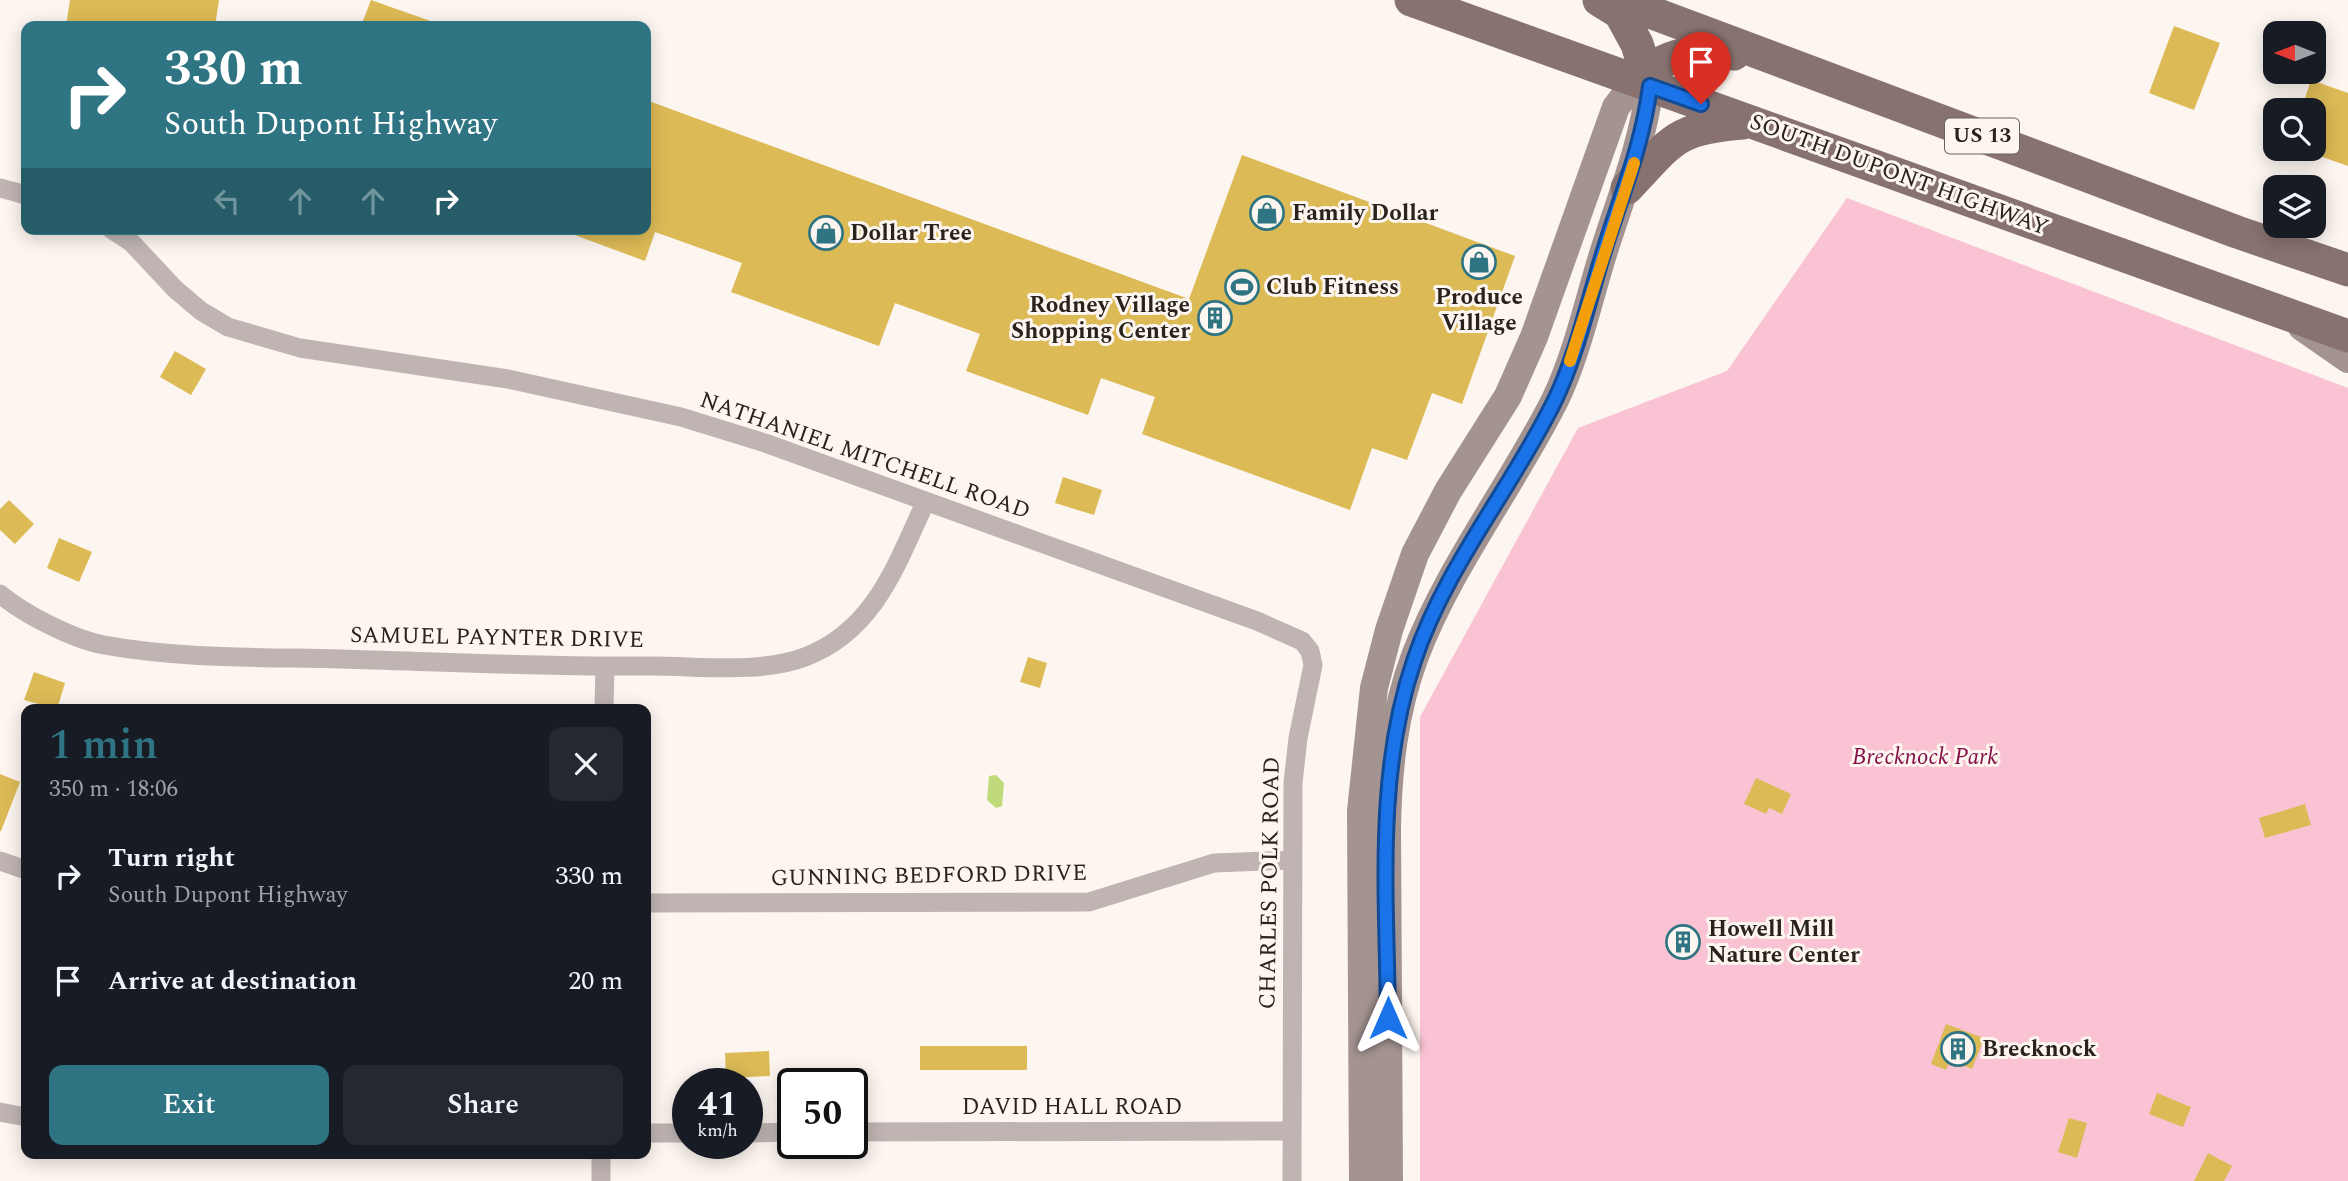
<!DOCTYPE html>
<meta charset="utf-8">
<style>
body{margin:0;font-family:Spectral,serif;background:#242831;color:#f1f3f6;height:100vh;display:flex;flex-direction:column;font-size:26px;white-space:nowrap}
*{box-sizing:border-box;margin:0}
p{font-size:23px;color:#9ea1a6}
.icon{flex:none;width:38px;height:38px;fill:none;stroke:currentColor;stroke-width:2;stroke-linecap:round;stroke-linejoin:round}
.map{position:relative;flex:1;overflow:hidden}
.sheet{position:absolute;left:21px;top:704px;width:630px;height:455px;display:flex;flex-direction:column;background:#171b24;border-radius:14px;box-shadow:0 4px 18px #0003}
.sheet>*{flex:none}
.guide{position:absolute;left:21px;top:21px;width:630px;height:214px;border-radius:14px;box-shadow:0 4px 18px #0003;background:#2f7483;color:#fff;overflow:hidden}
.needle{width:46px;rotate:270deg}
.tools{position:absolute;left:2263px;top:21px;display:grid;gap:14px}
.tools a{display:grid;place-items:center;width:63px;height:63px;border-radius:14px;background:#171b24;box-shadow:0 4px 18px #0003;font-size:35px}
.speed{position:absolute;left:672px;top:1068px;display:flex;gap:14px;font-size:35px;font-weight:700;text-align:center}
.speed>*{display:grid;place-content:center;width:91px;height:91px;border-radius:50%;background:#171b24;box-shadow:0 4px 18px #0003;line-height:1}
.speed small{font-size:18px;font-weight:400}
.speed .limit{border:4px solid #111;border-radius:10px;background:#fff;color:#111}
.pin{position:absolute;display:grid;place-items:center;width:60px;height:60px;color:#fff;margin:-72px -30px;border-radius:50% 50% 50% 0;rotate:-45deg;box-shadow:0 0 7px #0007}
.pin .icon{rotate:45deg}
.me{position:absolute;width:77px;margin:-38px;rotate:0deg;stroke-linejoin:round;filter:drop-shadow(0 0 5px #0008)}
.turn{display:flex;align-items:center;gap:24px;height:147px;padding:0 28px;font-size:32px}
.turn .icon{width:91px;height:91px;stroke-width:2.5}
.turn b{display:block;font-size:49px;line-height:60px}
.lanes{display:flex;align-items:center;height:66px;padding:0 28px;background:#0003;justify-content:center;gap:35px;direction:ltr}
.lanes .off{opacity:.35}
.round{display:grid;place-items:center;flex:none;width:74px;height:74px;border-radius:14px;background:#242831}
.summary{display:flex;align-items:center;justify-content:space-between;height:119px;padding:0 28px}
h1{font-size:42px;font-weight:600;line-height:52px;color:#2f7483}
.cta{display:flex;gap:14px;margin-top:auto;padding:14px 28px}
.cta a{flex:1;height:80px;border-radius:14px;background:#2f7483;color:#fff;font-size:28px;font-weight:600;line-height:80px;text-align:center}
.cta a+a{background:#242831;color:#f1f3f6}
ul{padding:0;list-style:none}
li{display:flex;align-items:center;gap:21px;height:105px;padding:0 28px}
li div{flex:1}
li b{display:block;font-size:26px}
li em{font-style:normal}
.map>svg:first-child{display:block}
.green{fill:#f9c3d4}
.water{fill:#c0d97a}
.building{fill:#dcba56}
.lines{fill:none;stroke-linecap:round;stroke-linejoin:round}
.minor{stroke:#bfb4b2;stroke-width:19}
.secondary{stroke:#a49491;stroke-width:28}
.trunk{stroke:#88726f;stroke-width:33}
.route-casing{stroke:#114b97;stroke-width:18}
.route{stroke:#1a73e8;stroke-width:12}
.slow{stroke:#f59e0b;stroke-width:12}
.labels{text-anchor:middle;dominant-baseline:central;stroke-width:6;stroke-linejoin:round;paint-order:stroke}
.shield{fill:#fdf5ef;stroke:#69625c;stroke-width:2}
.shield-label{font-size:21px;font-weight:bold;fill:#2a231d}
.street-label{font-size:23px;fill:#2a231d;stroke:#fdf5ef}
.poi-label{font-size:23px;font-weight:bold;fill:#2a231d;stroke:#fdf5ef;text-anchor:start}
.park-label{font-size:23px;font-style:italic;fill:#840e48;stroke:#fdf5ef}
</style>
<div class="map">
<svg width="2348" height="1181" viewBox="0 0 2348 1181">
<rect width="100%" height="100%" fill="#fdf5ef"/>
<!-- green -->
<path class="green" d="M1847,198L2348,388V1181H1420V717L1578,428L1727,371Z"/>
<!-- water -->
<path class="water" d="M996,775L1004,783L1002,806L996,808L987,800L989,776Z"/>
<!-- building -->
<path class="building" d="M70,0H219L215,26H66Z
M371,0L439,24V26H361Z
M2174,26L2220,43L2194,110L2149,93Z
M2311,80L2348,93V166L2314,154V110H2301Z
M646,100L1189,299L1242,155L1515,256L1462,404L1432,393L1407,460L1372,448L1350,510L1142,434L1155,397L1101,378L1088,415L966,371L980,334L895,303L879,346L731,292L742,263L655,232L645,261L564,231L648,229Z
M175,351L206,369L191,395L160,377Z
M1063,477L1102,490L1094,515L1055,503Z
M9,500L34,524L15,544L0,530V509Z
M59,538L92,552L79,582L47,568Z
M1028,657L1047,663L1040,688L1020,682Z
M34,672L65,683L57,709L24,700Z
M0,774L20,782L1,831H0Z
M1756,778L1791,794L1782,814L1769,808L1766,814L1744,804Z
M2305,804L2311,825L2265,838L2259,818Z
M1692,927L1694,956L1674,958L1672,929Z
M1946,1024L1984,1038L1972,1069L1950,1060L1946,1070L1931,1064Z
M920,1046H1027V1070H920Z
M769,1051L770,1076L726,1078L725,1053Z
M2157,1093L2191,1107L2183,1127L2149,1114Z
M2069,1118L2087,1123L2077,1158L2058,1152Z
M2208,1153L2232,1166L2224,1181H2194Z"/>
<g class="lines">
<!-- minor -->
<path class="minor" d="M0,188L26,195
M111,229L131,242L175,289L201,311L228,327L300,348L508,379L681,417L765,443L1257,621L1302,641L1310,651L1313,665L1298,738L1293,783L1292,1181
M0,594C24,614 72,639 104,645C181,659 262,657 341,659C445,662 549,667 653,666C700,666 760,674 805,657C875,630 896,565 925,503
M604,709L605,666
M0,861L26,870
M646,903L1089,902L1214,863L1292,860
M0,1112L26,1117
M852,1132L1292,1131
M646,1133H688
M747,1133L793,1132
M601,1181V1153"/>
<!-- secondary -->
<path class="secondary" d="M2302,327L2348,359
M1363,1181L1361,811L1374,688L1389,630L1415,554L1448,491L1508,396L1534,337L1616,107L1637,80
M1389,1181L1387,828C1388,770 1394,712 1415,656C1450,565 1511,487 1555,400C1577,354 1588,302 1603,254C1621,196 1642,147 1650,86"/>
<!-- trunk -->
<path class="trunk" d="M1411,0L2348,336
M1599,0L1620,13L1637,44L1650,86
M1618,0L2237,232L2348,270
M1637,80C1669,51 1693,51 1734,54
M1627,188C1672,141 1674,128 1743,123"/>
</g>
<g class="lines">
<!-- route casing -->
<g class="route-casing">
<path id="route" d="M1388,1018C1387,899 1375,775 1414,661C1445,567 1512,488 1555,400C1577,354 1588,302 1603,254C1621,195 1642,148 1650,86L1701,104"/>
</g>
<!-- route -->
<use href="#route" class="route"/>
<!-- slow -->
<path class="slow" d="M1570,361L1634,163"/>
</g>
<!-- icons -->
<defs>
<g id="shop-ring" transform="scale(1.75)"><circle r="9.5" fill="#fdf5ef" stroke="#2f7483" stroke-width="1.5"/><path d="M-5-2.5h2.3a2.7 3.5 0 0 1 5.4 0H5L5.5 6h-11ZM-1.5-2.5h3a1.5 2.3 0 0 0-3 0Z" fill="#2f7483"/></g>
<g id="stadium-ring" transform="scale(1.75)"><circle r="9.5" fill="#fdf5ef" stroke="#2f7483" stroke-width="1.5"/><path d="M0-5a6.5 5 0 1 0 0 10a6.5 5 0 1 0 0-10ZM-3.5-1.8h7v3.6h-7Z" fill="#2f7483"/></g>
<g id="building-ring" transform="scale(1.75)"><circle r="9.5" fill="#fdf5ef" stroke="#2f7483" stroke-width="1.5"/><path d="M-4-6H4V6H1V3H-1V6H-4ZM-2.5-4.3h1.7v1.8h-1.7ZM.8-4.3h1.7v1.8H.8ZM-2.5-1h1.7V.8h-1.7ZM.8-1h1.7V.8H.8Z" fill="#2f7483"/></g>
</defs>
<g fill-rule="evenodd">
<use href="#shop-ring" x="1267" y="213"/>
<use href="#shop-ring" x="826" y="233"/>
<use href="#shop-ring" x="1479" y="262"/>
<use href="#stadium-ring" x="1242" y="287"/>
<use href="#building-ring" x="1215" y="318"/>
<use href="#building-ring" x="1683" y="942"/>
<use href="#building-ring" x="1958" y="1049"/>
</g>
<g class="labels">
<!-- shield labels -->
<rect class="shield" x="1945" y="118.5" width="74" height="35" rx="5"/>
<g class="shield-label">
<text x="1982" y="136">US 13</text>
</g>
<!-- street labels -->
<g class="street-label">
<text transform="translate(1899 175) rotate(20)">SOUTH DUPONT HIGHWAY</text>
<text transform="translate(865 456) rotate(19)">NATHANIEL MITCHELL ROAD</text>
<text transform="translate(497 638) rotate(1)">SAMUEL PAYNTER DRIVE</text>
<text transform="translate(929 876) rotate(-1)">GUNNING BEDFORD DRIVE</text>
<text transform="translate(1270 883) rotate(-89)">CHARLES POLK ROAD</text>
<text x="1072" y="1107">DAVID HALL ROAD</text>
</g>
<!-- poi labels -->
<g class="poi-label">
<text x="1292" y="213">Family Dollar</text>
<text x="850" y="233">Dollar Tree</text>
<text x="1266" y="287">Club Fitness</text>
<text x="1479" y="297" text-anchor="middle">Produce<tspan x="1479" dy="26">Village</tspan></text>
<text x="1190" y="305" text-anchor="end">Rodney Village<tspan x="1190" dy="26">Shopping Center</tspan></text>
<text x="1708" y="929">Howell Mill<tspan x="1708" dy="26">Nature Center</tspan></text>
<text x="1982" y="1049">Brecknock</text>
</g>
<!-- park labels -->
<g class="park-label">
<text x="1925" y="757">Brecknock Park</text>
</g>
</g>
</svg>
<div class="tools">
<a><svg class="needle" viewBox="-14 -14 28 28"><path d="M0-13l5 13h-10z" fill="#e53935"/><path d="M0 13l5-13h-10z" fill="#9ea1a6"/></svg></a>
<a><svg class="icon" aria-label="search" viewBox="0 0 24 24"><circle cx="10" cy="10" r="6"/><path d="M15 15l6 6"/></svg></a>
<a><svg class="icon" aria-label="layers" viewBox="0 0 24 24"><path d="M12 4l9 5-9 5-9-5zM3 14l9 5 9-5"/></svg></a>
</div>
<div class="speed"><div>41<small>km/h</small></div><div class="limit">50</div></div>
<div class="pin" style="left:1701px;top:104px;background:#d93025"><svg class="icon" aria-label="arrive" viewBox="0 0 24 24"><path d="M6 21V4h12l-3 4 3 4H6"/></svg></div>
<svg class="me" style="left:1388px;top:1018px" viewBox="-20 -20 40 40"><path d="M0-17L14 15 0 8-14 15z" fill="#1a73e8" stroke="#fff" stroke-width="4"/></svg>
<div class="guide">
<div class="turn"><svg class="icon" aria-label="right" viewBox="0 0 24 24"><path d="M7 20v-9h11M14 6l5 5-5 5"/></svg><div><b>330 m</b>South Dupont Highway</div></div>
<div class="lanes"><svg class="icon off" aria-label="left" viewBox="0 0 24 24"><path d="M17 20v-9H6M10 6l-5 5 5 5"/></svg><svg class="icon off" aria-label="ahead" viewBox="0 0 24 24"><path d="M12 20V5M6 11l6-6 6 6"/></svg><svg class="icon off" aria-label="ahead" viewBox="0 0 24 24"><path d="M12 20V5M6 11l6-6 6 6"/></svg><svg class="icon" aria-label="right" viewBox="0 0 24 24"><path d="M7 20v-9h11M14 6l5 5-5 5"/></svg></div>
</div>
<section class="sheet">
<div class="summary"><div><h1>1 min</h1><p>350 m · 18:06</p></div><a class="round"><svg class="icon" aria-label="close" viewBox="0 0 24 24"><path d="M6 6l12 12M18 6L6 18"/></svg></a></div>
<ul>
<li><svg class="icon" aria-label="right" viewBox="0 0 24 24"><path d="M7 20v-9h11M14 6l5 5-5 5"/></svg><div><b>Turn right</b><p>South Dupont Highway</p></div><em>330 m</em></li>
<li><svg class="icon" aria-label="arrive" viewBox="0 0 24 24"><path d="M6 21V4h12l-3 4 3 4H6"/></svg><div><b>Arrive at destination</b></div><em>20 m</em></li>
</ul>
<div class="cta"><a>Exit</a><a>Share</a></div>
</section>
</div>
